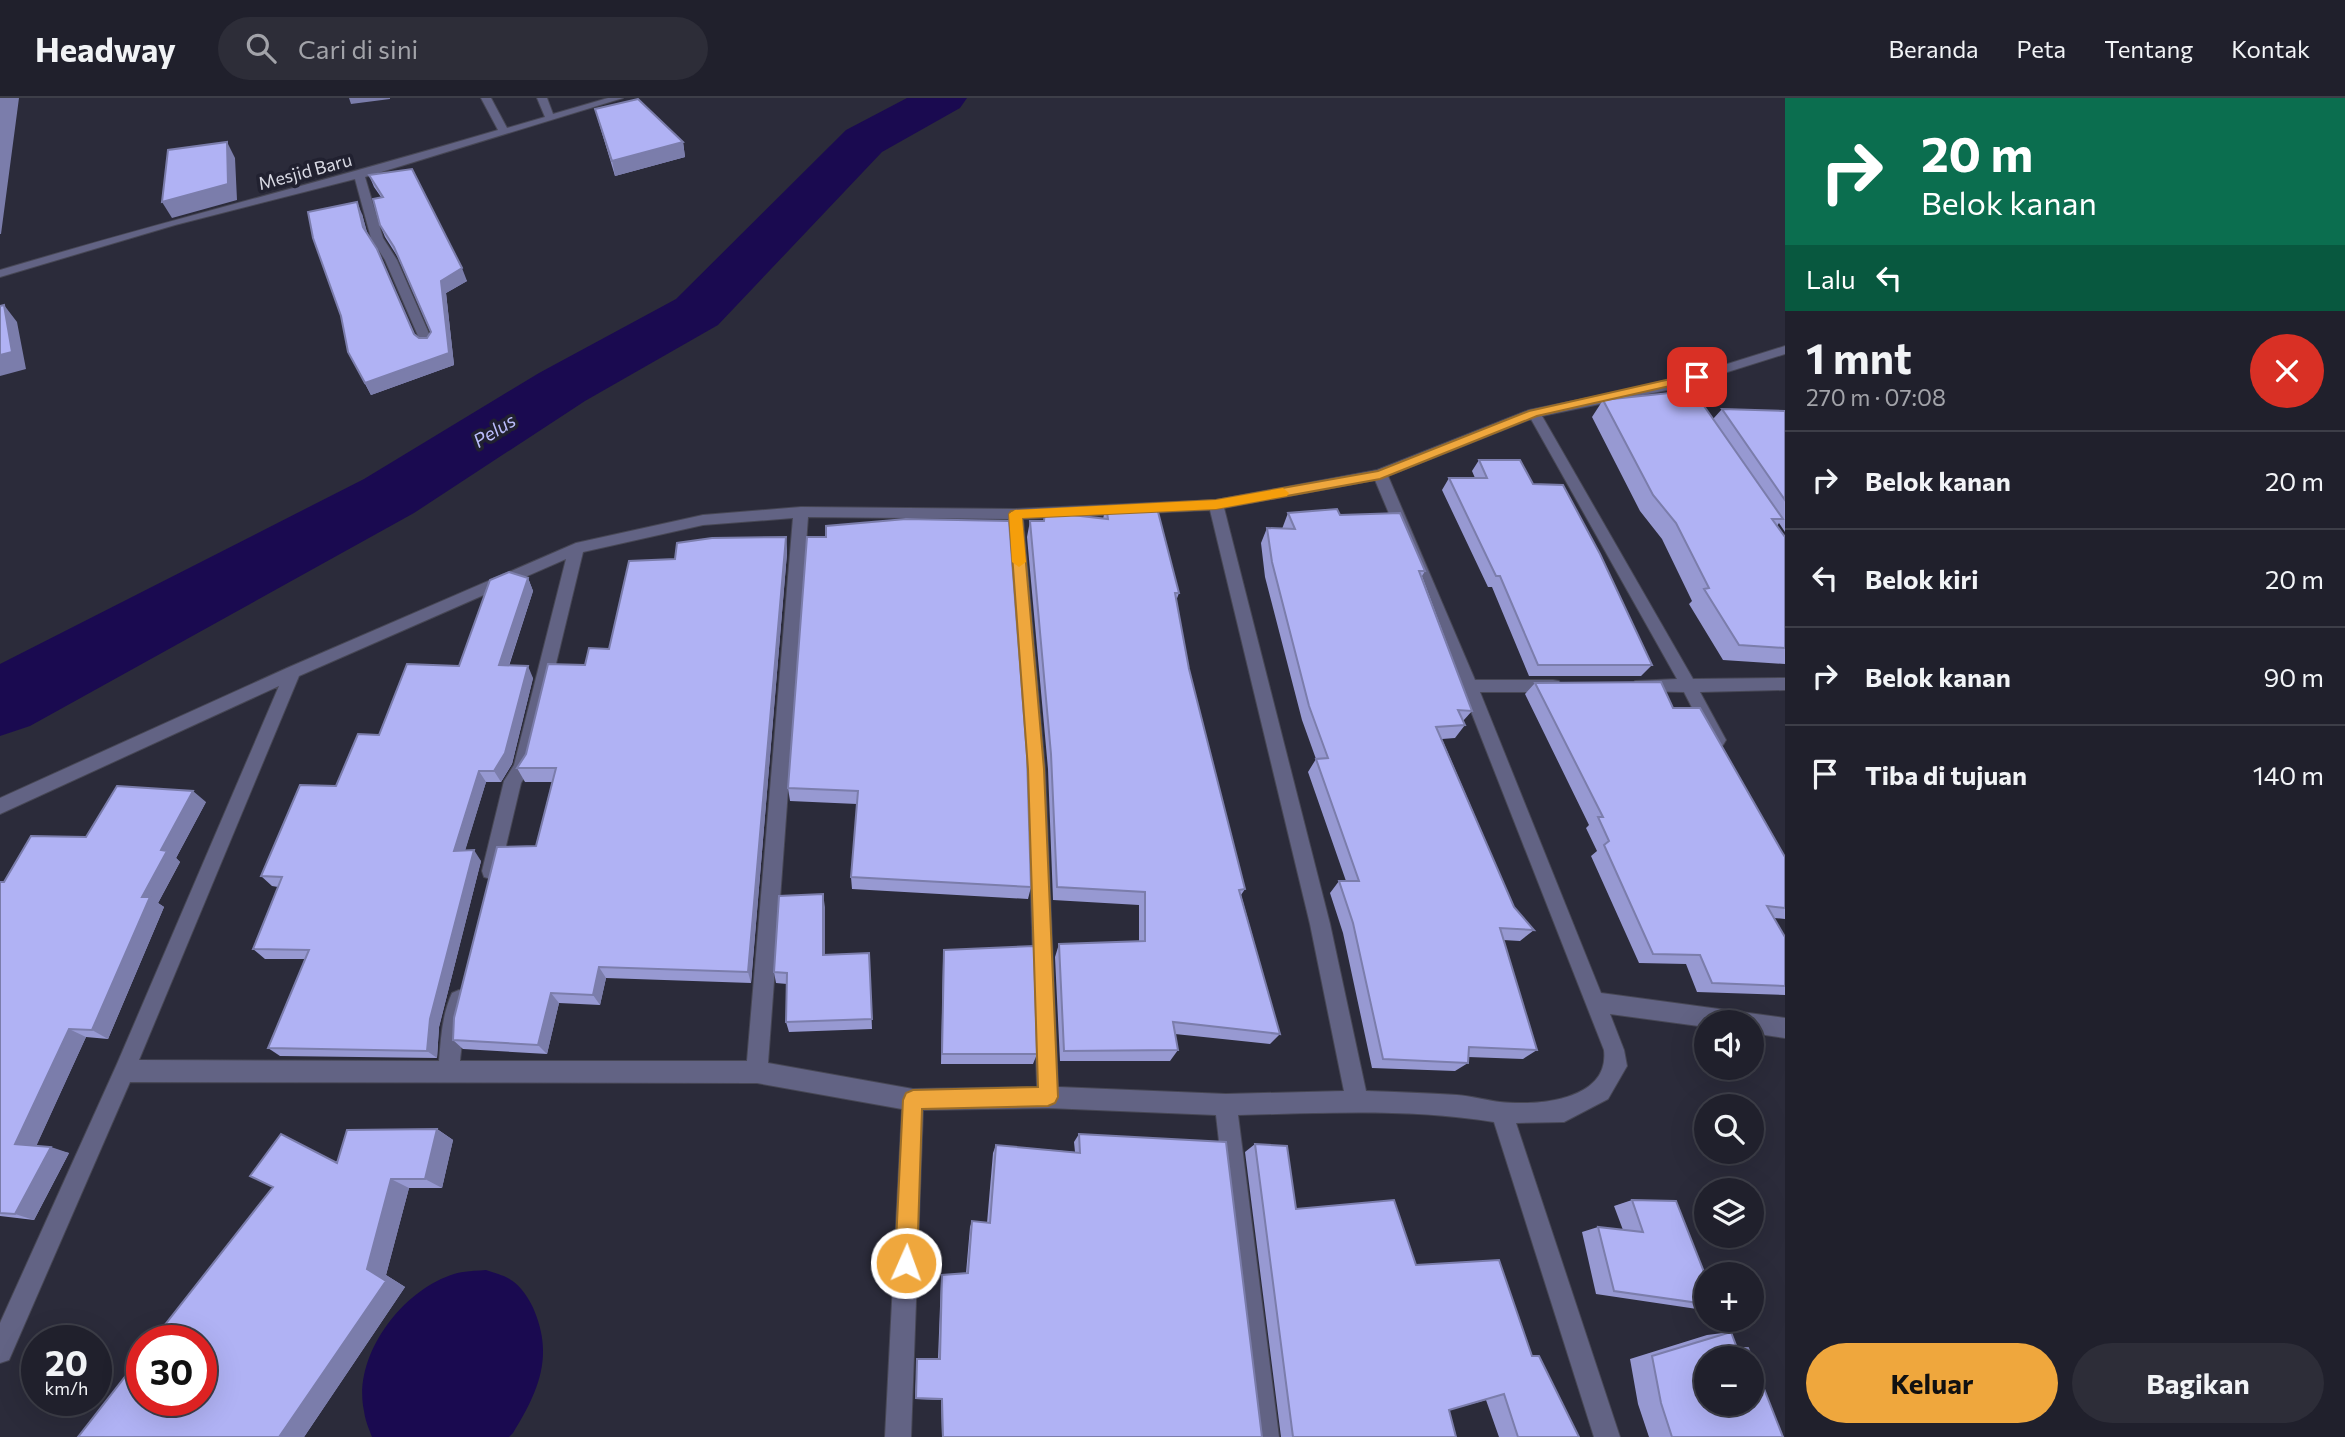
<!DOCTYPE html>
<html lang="id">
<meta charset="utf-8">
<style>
body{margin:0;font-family:Commissioner,sans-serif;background:#2d2d38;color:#f1f3f6;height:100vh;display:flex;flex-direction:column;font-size:26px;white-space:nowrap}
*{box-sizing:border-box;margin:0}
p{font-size:23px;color:#a2a3a9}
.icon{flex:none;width:38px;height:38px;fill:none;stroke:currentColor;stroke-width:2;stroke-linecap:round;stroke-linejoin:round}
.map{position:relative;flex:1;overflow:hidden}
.sheet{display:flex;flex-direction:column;background:#20202c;width:560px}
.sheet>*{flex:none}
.top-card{background:#0b6e4f;color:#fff;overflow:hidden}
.controls{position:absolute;left:1694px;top:912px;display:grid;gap:14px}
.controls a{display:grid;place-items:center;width:70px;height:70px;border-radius:50%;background:#20202c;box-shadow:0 7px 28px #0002,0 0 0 2px #3d3e48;font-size:35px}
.speed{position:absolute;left:21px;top:1227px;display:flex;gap:14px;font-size:35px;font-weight:700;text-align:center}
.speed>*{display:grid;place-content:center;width:91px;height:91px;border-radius:50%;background:#20202c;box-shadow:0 7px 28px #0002,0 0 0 2px #3d3e48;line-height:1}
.speed small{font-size:18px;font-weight:400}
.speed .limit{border:10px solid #d22;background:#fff;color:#111}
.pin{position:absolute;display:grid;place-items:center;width:60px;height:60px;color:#fff;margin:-30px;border-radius:14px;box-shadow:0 4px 10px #0006}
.me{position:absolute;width:77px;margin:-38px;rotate:2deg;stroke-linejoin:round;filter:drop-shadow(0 0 5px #0008)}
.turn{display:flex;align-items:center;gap:24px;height:147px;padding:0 21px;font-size:32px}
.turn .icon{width:91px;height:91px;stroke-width:2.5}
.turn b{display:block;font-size:49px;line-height:60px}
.then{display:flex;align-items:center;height:66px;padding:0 21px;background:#0003;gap:14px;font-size:26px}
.round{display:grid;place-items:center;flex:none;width:74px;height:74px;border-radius:37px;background:#2d2d38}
.overview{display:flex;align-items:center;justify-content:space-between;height:119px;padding:0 21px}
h1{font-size:42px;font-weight:700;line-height:52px}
.primary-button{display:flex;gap:14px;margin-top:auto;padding:14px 21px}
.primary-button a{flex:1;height:80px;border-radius:42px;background:#efa73d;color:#111;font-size:28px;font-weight:700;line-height:80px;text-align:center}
.primary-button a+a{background:#2d2d38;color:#f1f3f6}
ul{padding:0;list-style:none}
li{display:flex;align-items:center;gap:21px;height:98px;padding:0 21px;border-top:2px solid #3d3e48}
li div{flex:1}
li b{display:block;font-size:26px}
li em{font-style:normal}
header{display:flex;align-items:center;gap:42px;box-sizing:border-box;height:98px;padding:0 35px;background:#20202c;border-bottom:2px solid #3d3e48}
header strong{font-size:33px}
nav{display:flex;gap:38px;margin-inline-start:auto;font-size:24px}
.search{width:490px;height:63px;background:#2d2d38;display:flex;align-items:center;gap:18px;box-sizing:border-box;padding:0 24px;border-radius:38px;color:#a2a3a9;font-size:26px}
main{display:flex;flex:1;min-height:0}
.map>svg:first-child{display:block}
.water{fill:#1a0a50}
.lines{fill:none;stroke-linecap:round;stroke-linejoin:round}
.river{fill:#1a0a50;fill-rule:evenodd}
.minor-casing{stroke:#474755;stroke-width:2}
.minor{fill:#626384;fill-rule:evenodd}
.wall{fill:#9799d2}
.shaded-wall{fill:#7b7dab}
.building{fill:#b0b2f4;stroke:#7b7dab;stroke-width:2;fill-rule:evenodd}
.route{fill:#efa73d;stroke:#9b6d28;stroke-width:2}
.slow{fill:#f59e0b}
.labels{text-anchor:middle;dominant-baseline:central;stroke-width:7;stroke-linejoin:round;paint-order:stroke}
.far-street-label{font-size:18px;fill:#d9dae4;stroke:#212130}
.far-water-label{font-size:19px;font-style:italic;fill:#bbbdfb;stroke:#212130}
</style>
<header>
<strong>Headway</strong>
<div class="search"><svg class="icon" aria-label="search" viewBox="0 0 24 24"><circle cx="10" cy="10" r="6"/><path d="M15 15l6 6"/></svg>Cari di sini</div>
<nav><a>Beranda</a><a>Peta</a><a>Tentang</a><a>Kontak</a></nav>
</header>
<main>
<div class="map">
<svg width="1785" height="1339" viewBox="0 0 1785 1339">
<rect width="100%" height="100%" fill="#2b2b3a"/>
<!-- water -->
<path class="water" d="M486,1172C494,1175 504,1177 511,1182C521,1188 530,1202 534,1212C554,1259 538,1294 513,1335L509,1339H372C369,1331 365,1322 364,1313C352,1258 402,1192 454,1176C463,1173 475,1173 486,1172Z"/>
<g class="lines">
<!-- river -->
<path class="river" d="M907,0H967L960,10L882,54L718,227L585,303L414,415L30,628L0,638V566L364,381L539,275L676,201L846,32Z"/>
<!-- minor casing -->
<g class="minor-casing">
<path id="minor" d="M481,0H491L507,30L545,19L537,0H547L553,16L608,0H623L365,79L383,140L397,162L434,247L432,250H424L422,247L385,162L371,140L355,81L175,127L0,179V172C165,123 333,81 498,32Z
M1785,248V256L1683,288L1711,328L1709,331H1699L1672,291L1542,318L1693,581L1785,580V592L1700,594L1726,642L1723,647H1711L1684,594L1635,593L1633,588L1635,583L1677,581L1531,321L1388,378L1475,582H1553L1559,583L1561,588L1559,593L1553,594H1480L1601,895L1785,920V940L1752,935V924H1706V929L1610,916L1624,952L1627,968L1608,1001L1564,1024L1516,1025L1620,1339H1594L1494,1024C1410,1010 1323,1015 1238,1017L1279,1339H1253L1216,1017L1048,1010L923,1012L911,1339H885L902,1011L757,985L130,984L9,1262L0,1265V1225L117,966L279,588L0,716V700L287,570L576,445L703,417L801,409L1015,411L1216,402L1377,372L1529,312L1673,283ZM1375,382L1461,588L1604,952C1610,1003 1536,1008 1500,1004C1485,1002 1471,998 1457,997C1427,995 1396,994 1366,993L1330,826L1224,410ZM1210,412L1310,826L1344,993L1226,996L1058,989L1045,671L1023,421ZM808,419L1008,421L1027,671L1037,989L913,991L768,965ZM793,420L747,963H460C461,949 469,903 466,895L459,892L452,895C442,917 441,940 439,963L139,962L299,578L566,461L514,667L504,683L482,773L484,779L491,781L498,779L500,773L521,685L531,669L583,454L703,427Z"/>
</g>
<!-- minor -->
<use href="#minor" class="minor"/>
</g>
<!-- wall -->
<path class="wall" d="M595,11L683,44L685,59L615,78L599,25Z
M369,77L467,183L446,195L454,267L371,297L348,254L362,116L367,135L414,236L419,240H427L431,234L399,161L385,139L380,127L381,99L374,89Z
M1603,302L1688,308L1713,321L1722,311L1785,313V434L1779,425L1777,428L1785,439V566L1723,562L1689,506L1692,503L1662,441L1640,413L1592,319Z
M1479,362L1533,386L1652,567L1641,578H1529L1492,489H1488L1442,392L1449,380H1475L1472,373Z
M1106,408L1179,495L1176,503L1189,571L1245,791L1241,797L1280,936L1270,946L1175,936L1178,952L1170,963H1060L1055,859L1059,846L1139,843V807L1053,802L1048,671L1027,439L1030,423L1103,421Z
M1288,415L1340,417L1425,473L1422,478L1472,613L1463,623L1465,627L1455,640L1442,641L1514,809L1534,832L1520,843L1503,842L1537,952L1523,961L1468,959V965L1455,973L1372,970L1343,835L1330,795L1339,783H1346L1308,674L1316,661L1302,622L1265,479L1261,445L1267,430L1282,431Z
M786,439L787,455L751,885L606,880L600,907L559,905L547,956L463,951L453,942L536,748L552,684H525L517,670L585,567L609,551L675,461Z
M826,439L1031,789L1028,801L852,791L851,779L857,706L790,703L788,690Z
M528,480L533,493L509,568L533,580L512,666L501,684H486L465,752L481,763L439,929L437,960L280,958L268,950L305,861H265L253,851L278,789L272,788L261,778L379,637L459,568Z
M1535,585L1673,610L1785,759V821L1774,820L1785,839V897L1697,894L1686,866L1639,865L1591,758L1597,753L1586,730L1589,727L1525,596Z
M206,704L176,760L180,764L158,805L164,809L108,941L86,939L36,1048L69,1055L34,1122L0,1118V784H4L86,739Z
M825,809V857L869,855L872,931L789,934L786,924L787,886L776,885L774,874Z
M944,852L1037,956L1033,966H941L943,863Z
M437,1031L453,1042L442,1090H409L386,1177L405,1189L304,1339H78L337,1065Z
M1079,1036L1262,1339H942L941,1302L915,1301L917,1261H938L941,1182L942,1177L966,1175L970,1129L972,1123L987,1125L993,1055L996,1047L1075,1054L1074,1044Z
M1255,1046L1296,1111L1416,1167L1532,1258L1579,1339H1499L1486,1302L1449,1312L1456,1339H1281L1245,1054Z
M1632,1102L1706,1179V1210L1697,1211L1596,1196L1582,1134L1598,1129L1623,1132L1614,1108Z
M1731,1234L1737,1250L1783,1339H1649L1638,1306L1630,1261L1707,1237Z"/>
<!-- shaded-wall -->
<path class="shaded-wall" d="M0,0H19L1,136H0Z
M349,0H390V1L351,6Z
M227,44L235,60L237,102L172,120L162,104Z
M683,44L685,59L615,78L612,63Z
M357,104L362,116L369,141L363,129Z
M462,170L467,183L446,195L454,267L371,297L365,285L449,255L441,183Z
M4,207L17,224L26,271L0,278V257Z
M786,439L787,455L751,885L748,874Z
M528,480L533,493L505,579L499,567Z
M528,568L533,580L512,666L501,684L494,673Z
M479,673L486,684L462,763L454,753Z
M193,693L206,704L176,760L180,764L158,805L164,809L108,941L92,932L142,799L161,752Z
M474,752L481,763L439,929L437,960L427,953L430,921Z
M823,796L825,809V869L823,857Z
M599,869L606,880L600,907L593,897Z
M551,895L559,905L547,956L538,947Z
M69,931L86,939L34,1053L15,1046Z
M437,1031L453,1042L442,1090L425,1081Z
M51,1049L69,1055L34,1122L15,1116Z
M391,1081L409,1090L386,1177L405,1189L304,1339H279L367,1171Z"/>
<!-- building -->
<path class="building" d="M638,1L683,44L612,63L595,11Z
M227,44L228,86L162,104L168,52Z
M412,71L462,170L441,183L449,255L365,285L348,254L341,218L313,140L308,114L357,104L363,129L377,151L414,236L419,240H427L431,234L394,149L380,127L373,101L383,99L369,77Z
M4,207L12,254L0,257V208Z
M1679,294L1688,308H1704L1783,421H1772L1785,439V550L1739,547L1704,491L1709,490L1676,425L1653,397L1603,302Z
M1722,311L1785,313V402Z
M1479,362H1520L1533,386L1563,387L1600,456L1652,567H1538L1500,478H1496L1449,380H1487Z
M1106,408L1157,410L1179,495H1175L1189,571L1245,791L1239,792L1280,936L1173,924L1178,952L1064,953L1059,846L1145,843V794L1057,789L1051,656L1030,423H1044L1045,414L1108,421Z
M1337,411L1340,417L1400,415L1425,473H1419L1472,613L1458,612L1465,627L1436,629L1514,809L1534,832L1500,830L1537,952L1469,949L1468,965L1383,961L1353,825L1339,783H1359L1316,661L1328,660L1309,608L1272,464L1267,430L1295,431L1288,415Z
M906,421L1009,423L1027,657L1031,789L851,779L858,693L788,690L807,439H826V428Z
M786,439L748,874L599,869L593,897L551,895L538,947L453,942L454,920L497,749L536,748L556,670H517L526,656L548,566L585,567L589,550L609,551L629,463L675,461L677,445L712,440Z
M509,474L528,480L499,567L528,568L505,655L494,673H479L454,753L474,752L430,921L427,953L268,950L309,852L253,851L282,779L261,778L300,687L336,688L358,636L379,637L407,566L459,568L490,482Z
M1661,584L1673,610H1700L1785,759V810L1767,808L1785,839V888L1712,885L1700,857L1653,856L1604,747L1609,743L1598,719H1603L1535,585Z
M117,688L193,693L161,752L167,753L142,799H150L92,932L69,931L15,1046L51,1049L15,1116L0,1115V784H4L31,738L86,739Z
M823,796V857L869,855L872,921L786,924L787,875L774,874L779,798Z
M1034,848L1037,956H942L944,852Z
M437,1031L425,1081H391L367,1171L386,1183L279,1339H78L142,1257V1302H201V1242H153L273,1089L250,1078L281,1036L337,1065L347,1032Z
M1079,1036L1226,1044L1262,1339H943L942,1301L916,1300L917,1261H940L942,1177L968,1175L972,1123L990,1125L996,1047L1080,1055Z
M1255,1046L1287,1048L1296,1111L1394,1102L1416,1167L1499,1162L1532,1258H1539L1579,1339H1518L1504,1296L1449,1312L1456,1339H1293Z
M1632,1102L1676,1103L1706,1179V1206L1614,1193L1598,1129L1643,1134Z
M1731,1234L1737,1250H1748L1783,1339H1672L1661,1305L1652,1258ZM1706,1260H1752V1306H1706Z"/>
<!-- route -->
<path class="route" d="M1697,275L1701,276V281L1537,318L1380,381L1216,411L1022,420L1044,671L1058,999L1055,1005L1048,1008L922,1011L917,1165L913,1172L906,1175L898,1172L895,1165L903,1002L906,995L913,992L1038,989L1028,671L1009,416L1011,413L1216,402L1378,373L1529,313Z"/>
<!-- slow -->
<path class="slow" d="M1283,390L1289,395L1287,398L1216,411L1022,420L1026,464L1019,469L1012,464L1009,416L1015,412L1216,402Z"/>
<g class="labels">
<!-- far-street labels -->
<g class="far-street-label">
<text transform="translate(305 73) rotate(-15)">Mesjid Baru</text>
</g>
<!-- far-water labels -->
<g class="far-water-label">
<text transform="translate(494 332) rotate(-32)">Pelus</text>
</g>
</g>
</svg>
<div class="controls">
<a><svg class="icon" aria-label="sound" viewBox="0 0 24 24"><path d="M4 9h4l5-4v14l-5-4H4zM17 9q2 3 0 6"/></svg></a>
<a><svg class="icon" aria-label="search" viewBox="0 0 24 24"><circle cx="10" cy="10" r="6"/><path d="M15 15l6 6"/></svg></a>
<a><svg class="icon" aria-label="layers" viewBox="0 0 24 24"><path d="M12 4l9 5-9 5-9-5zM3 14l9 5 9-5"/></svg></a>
<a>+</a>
<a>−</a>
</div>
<div class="speed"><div>20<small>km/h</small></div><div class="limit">30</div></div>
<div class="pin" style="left:1697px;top:279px;background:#d93025"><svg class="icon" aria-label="arrive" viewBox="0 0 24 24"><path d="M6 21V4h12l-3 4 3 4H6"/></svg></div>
<svg class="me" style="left:906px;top:1165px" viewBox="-20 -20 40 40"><circle r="17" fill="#efa73d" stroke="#fff" stroke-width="3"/><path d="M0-11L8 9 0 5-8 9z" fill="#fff"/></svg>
</div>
<section class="sheet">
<div class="top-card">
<div class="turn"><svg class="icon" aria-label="right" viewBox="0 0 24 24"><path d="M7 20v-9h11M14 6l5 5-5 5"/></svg><div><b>20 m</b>Belok kanan</div></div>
<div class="then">Lalu<svg class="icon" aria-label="left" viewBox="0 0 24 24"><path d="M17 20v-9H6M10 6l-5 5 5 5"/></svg></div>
</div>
<div class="overview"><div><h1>1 mnt</h1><p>270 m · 07:08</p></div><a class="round" style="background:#d93025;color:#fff"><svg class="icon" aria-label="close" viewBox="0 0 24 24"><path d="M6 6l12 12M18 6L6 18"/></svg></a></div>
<ul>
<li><svg class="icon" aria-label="right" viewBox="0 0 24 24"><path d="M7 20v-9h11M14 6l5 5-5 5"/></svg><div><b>Belok kanan</b></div><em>20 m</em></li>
<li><svg class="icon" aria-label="left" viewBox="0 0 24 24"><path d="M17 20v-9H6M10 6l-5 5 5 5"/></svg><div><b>Belok kiri</b></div><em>20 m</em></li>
<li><svg class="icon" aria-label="right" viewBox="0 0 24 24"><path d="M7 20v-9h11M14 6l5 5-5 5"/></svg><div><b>Belok kanan</b></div><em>90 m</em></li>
<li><svg class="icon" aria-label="arrive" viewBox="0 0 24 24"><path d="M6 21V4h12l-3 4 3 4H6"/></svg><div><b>Tiba di tujuan</b></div><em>140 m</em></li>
</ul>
<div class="primary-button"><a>Keluar</a><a>Bagikan</a></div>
</section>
</main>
